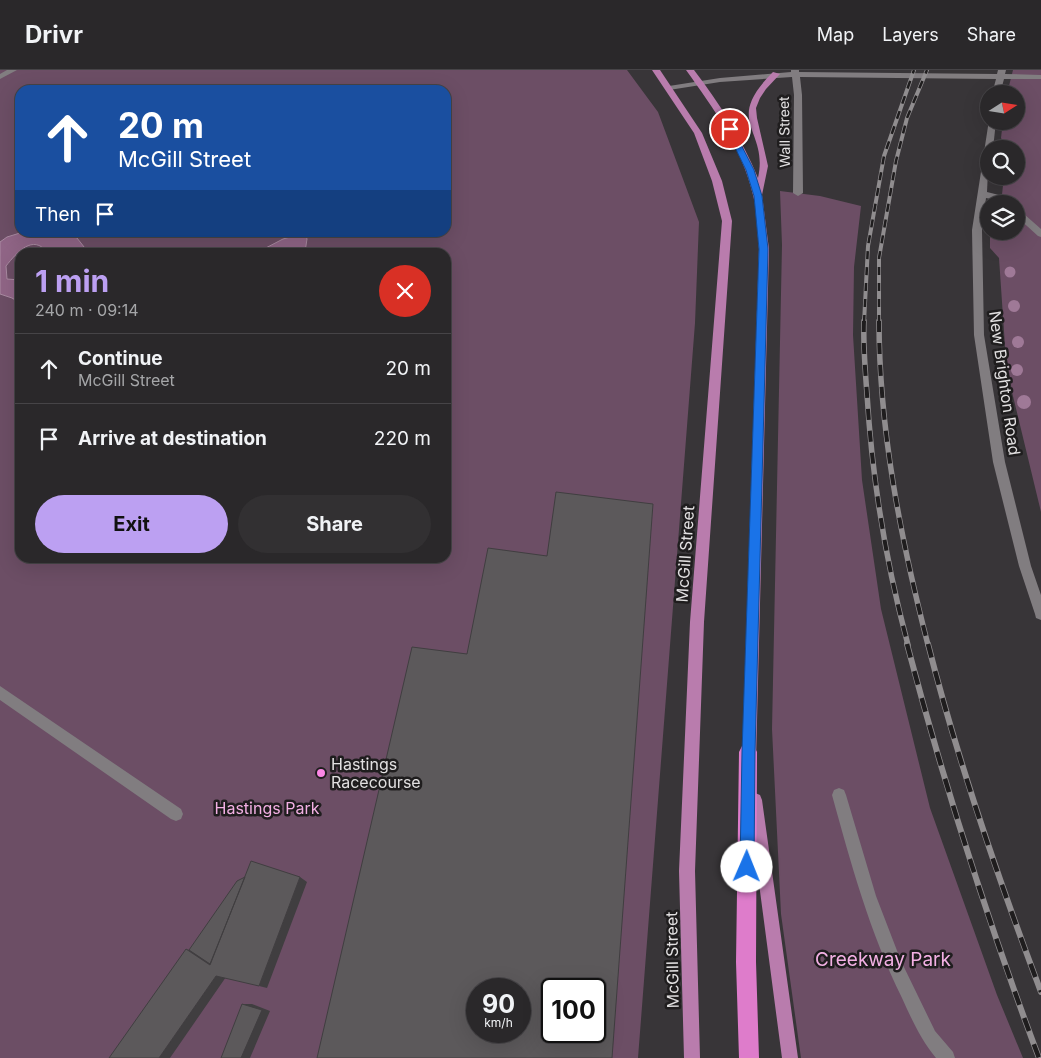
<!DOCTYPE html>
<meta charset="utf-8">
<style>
body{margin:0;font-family:Inter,sans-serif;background:#323032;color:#f1f3f6;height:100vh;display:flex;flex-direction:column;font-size:19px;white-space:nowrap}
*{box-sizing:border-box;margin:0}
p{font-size:16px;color:#a5a6a8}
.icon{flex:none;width:28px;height:28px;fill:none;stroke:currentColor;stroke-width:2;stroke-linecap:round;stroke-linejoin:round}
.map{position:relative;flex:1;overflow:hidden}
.details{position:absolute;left:15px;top:178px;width:436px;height:315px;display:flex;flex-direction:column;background:#2a282a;border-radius:15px;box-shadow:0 5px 20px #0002,0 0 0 1px #464447}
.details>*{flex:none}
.top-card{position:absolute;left:15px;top:15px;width:436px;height:152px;border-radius:15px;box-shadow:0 5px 20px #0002,0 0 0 1px #464447;background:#1a4fa0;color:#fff;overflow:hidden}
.needle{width:32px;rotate:78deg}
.fabs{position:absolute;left:980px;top:15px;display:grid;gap:10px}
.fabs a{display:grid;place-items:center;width:45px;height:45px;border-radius:50%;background:#2a282a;box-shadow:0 5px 20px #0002,0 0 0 1px #464447;font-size:25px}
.speed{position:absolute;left:466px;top:908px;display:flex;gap:10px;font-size:25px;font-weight:700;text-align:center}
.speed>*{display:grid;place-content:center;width:65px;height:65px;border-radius:50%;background:#2a282a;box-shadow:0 5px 20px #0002,0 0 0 1px #464447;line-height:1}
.speed small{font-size:12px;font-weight:400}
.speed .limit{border:2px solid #111;border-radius:8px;background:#fff;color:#111}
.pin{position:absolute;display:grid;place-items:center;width:42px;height:42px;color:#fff;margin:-21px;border:2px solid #fff;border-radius:50%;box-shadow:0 1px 5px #0007}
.me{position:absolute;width:55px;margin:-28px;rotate:1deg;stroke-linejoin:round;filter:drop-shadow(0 0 4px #0008)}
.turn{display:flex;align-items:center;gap:18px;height:105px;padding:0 20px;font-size:22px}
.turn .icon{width:65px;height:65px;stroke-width:2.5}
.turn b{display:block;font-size:35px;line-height:42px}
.then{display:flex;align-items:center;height:48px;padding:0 20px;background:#0003;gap:10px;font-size:19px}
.round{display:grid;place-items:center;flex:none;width:52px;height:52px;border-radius:26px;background:#323032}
.summary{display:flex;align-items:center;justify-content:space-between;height:85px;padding:0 20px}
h1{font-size:30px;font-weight:700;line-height:38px;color:#bca0f2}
.cta{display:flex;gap:10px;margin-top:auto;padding:10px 20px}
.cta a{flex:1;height:58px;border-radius:30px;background:#bca0f2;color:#111;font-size:20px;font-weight:700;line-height:58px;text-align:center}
.cta a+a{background:#323032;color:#f1f3f6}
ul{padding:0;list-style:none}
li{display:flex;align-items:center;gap:15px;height:70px;padding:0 20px;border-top:1px solid #464447}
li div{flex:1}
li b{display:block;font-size:19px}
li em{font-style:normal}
header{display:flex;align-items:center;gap:30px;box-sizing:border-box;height:70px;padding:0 25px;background:#2a282a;border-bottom:1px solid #464447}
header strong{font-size:24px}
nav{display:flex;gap:28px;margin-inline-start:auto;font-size:18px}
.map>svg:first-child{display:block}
.green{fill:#6c4e65;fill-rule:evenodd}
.water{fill:#906586;stroke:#a98aa1}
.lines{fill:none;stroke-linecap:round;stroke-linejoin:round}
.minor{fill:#817d80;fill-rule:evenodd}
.major{fill:#b97cad;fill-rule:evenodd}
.highway{fill:#de7ccb;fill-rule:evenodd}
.rail-far2-casing{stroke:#908d8f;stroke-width:4}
.rail-far1-casing{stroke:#908d8f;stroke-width:5.5}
.rail-casing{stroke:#908d8f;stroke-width:6}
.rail-far2{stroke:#1f1d1e;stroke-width:2.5;stroke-dasharray:8;stroke-linecap:butt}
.rail-far1{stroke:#1f1d1e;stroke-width:4;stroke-dasharray:11;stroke-linecap:butt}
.rail{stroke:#1f1d1e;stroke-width:4.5;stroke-dasharray:14;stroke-linecap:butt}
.tree{fill:#9f7997}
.shaded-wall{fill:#403e40}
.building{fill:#5c595b;stroke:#403e40;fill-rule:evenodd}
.route{fill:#1a73e8;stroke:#114b97}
.poi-dot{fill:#fb87e5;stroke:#1f1d1e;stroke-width:2}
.labels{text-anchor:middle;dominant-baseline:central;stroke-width:5;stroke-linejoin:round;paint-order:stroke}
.far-street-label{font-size:14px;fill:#e2e0e1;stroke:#1f1d1e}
.street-label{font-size:16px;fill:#e2e0e1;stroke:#1f1d1e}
.poi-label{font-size:16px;fill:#e2e0e1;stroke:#1f1d1e;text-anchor:start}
.park-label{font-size:16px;fill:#f3b0e4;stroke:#1f1d1e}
.near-park-label{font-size:19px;fill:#f3b0e4;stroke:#1f1d1e}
</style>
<header>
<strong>Drivr</strong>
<nav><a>Map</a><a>Layers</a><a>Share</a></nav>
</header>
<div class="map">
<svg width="1041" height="988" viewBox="0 0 1041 988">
<rect width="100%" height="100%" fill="#383538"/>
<!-- green -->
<path class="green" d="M0,0H627L658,42L699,152L695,253L638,988H0ZM20,20H446V162H20ZM20,182H446V488H20ZM478,919H520V961H478ZM552,919H595V961H552Z
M1013,0H1041V442L1012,322L1005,276L999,188L990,178V161H1016V134H1001L1004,106H1016V79H1007L1001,68L1003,51H1016V24H1007Z
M780,121L820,126L861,136L854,197L853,265L862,410L881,539L930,738L997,925L1023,988H801L781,844L772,659L782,175Z"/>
<!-- water -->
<path class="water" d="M20,163H68L77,168L88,182H47C33,164 17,182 6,196L7,209L20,210V233L12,228L0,224V172L7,167Z
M305,163L307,169L305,182H258L283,169Z"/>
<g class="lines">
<!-- minor -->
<path class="minor" d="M7,0H17L0,9V4Z
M791,0H799V2L997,4L998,0H1006L1005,4L1041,5V9H1004L1000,24H992L996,9L800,7L802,25L803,123L798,126L793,123L794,25L792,7L720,12L669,20L665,18L669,16L720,8L791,2Z
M989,50V51H996L993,79H989L987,122L1007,127L1013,134H1003L1001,131L986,128L982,160L984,265L1005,392L1031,496L1041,525V550L1036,548L1035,544L1019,496L993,392L974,265L972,160Z
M1016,137L1041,159V167L1038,166L1016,146Z
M0,616L181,739L183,744L181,749L176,751L171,749L0,630Z
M839,718L844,720L846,725L876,826L901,891L935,961L953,982L955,988H936C921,970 912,950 902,928C870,863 851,794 832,725L834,720Z"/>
<!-- major -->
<path class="major" d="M652,0H660L702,63L722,111L732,151L704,552L695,801L700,988H684L679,801L690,552L722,151L712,111L694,63Z
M686,0H694C720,34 742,69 758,108C769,58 722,53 773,2L780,4L766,19L760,28L756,38L757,48L768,96L762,125L769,179L756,691L754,696L749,698L744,696L742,691L759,179C757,161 758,143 753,125C742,78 714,39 686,0Z
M755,723L760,725L762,730L798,988H782L748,730L750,725Z"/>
<!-- highway -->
<path class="highway" d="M748,674L754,676L757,682L756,892L759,988H739L736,892L739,682L742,676Z"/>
<!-- rail-far2 casing -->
<g class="rail-far2-casing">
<path id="rail-far2" d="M864,253L868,176L884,86L914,0
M879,253V188L896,91L907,48L927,0"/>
</g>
<!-- rail-far1 casing -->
<g class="rail-far1-casing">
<path id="rail-far1" d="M864,251C863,275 865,299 867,324C872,408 886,493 908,575
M879,251C879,360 901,470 928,575"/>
</g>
<!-- rail casing -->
<g class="rail-casing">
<path id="rail" d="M907,574C944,714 988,852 1039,988
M928,574C958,692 998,808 1041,922"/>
</g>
<!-- rail-far2 -->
<use href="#rail-far2" class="rail-far2"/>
<!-- rail-far1 -->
<use href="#rail-far1" class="rail-far1"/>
<!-- rail -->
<use href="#rail" class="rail"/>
</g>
<!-- trees -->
<g class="tree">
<circle cx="1010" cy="202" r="5.5"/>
<circle cx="1014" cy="236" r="6"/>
<circle cx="1018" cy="272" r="6"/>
<circle cx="1017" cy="300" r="6"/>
<circle cx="1024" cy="332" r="7"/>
</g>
<!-- shaded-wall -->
<path class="shaded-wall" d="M300,807L307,812L267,918L259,916Z
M186,879L196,882L214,893L210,895Z
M216,906L226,907L170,988H159Z
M242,934H252L270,941L250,988H241Z"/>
<!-- building -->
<path class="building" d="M556,422L653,434L612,988H317L412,577L467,584L488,478L547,486ZM478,919H520V961H478ZM552,919H595V961H552Z
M251,791L300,807L259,916L216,906L159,988H109L186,879L210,895Z
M245,807L210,894L189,880L237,811Z
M242,934L262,940L241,988H221Z"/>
<!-- route -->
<path class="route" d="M730,57L733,59L754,100L762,126L768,179L755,682L754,797L752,802L747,804L742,802L740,797L742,682L759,179L754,126L746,100L726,59Z"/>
<!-- markers -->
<circle class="poi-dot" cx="321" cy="703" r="5"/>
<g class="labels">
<!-- far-street labels -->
<g class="far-street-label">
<text transform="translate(784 62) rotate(-91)">Wall Street</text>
</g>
<!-- street labels -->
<g class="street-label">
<text transform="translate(1005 313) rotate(82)">New Brighton Road</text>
<text transform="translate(685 484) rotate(-86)">McGill Street</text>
<text transform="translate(672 890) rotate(-91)">McGill Street</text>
</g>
<!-- poi labels -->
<g class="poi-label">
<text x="331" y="694">Hastings<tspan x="331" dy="18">Racecourse</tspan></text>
</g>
<!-- park labels -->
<g class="park-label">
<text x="267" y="738">Hastings Park</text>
</g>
<!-- near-park labels -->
<g class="near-park-label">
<text x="883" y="889">Creekway Park</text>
</g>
</g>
</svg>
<div class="fabs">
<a><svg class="needle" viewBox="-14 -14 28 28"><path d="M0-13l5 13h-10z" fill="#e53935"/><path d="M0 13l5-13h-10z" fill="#a5a6a8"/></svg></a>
<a><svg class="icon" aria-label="search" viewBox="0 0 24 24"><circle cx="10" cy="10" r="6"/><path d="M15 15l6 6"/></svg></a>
<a><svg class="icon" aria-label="layers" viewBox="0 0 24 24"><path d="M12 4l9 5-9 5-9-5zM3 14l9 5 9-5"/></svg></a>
</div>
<div class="speed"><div>90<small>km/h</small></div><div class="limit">100</div></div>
<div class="pin" style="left:730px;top:59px;background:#d93025"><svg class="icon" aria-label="arrive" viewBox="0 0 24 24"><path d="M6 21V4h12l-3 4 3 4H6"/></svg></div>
<svg class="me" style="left:747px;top:797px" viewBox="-20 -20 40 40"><circle r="19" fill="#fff"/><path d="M0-13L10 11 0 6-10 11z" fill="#1a73e8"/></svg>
<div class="top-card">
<div class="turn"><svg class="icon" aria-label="ahead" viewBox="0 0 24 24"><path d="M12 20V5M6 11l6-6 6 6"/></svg><div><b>20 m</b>McGill Street</div></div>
<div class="then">Then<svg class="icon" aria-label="arrive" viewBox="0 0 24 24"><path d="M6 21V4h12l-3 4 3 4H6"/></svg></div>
</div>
<section class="details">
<div class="summary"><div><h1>1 min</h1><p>240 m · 09:14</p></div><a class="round" style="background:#d93025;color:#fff"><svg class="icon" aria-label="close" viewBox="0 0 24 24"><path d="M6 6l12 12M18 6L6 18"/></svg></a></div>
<ul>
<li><svg class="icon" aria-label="ahead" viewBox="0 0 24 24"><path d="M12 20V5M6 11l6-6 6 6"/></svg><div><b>Continue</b><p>McGill Street</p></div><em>20 m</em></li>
<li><svg class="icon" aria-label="arrive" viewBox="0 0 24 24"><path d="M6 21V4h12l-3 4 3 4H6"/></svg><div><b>Arrive at destination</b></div><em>220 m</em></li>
</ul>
<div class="cta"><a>Exit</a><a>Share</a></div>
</section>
</div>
